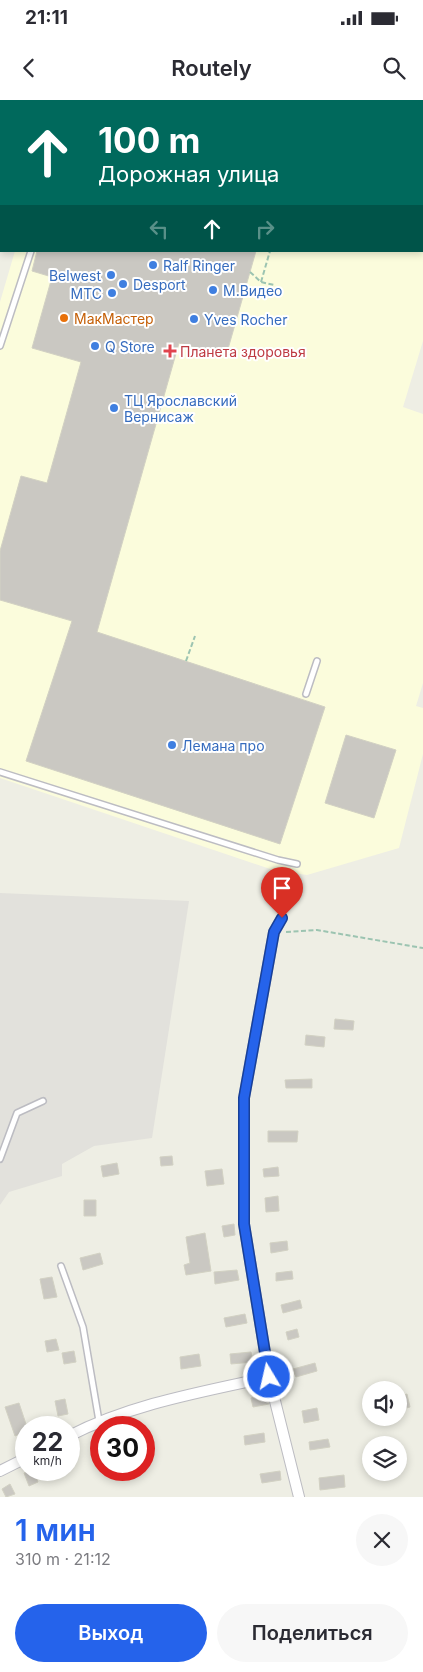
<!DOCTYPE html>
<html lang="ru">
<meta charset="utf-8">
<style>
body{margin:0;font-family:Inter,sans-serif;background:#f7f7f7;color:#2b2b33;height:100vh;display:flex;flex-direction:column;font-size:19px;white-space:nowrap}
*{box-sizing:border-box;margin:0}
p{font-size:16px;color:#7c7c81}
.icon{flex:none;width:28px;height:28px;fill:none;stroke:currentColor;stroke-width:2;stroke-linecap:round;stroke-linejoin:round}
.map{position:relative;height:1397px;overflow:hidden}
.sheet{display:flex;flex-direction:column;background:#fff;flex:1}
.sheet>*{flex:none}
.guide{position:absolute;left:0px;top:0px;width:424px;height:152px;box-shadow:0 2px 8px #0003;background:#00695c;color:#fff;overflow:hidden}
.controls{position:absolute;left:362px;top:1281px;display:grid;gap:10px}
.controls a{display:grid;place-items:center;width:45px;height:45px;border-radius:50%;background:#fff;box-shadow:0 2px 8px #0003;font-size:25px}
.speed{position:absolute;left:15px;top:1316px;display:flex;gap:10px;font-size:25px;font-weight:700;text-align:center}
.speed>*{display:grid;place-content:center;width:65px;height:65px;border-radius:50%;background:#fff;box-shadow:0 2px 8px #0003;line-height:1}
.speed small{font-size:12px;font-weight:400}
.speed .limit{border:8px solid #d22;background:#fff;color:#111}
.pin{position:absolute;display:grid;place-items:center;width:42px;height:42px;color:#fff;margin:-51px -21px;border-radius:50% 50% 50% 0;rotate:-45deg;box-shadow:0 0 5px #0007}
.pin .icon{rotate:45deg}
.me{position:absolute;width:55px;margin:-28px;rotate:351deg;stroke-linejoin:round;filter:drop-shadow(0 0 4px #0008)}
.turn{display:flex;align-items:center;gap:18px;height:105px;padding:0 15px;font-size:22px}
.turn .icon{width:65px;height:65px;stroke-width:2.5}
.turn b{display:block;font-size:35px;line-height:42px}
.lanes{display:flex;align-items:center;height:48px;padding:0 15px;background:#0003;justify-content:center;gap:25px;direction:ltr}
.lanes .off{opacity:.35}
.round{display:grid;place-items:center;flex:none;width:52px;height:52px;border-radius:26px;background:#f7f7f7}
.summary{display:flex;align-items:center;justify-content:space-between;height:85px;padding:0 15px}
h1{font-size:30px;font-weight:600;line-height:38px;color:#2563eb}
.action{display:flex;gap:10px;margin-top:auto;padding:10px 15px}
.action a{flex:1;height:58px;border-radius:30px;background:#2563eb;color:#fff;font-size:20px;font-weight:600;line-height:58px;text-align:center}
.action a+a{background:#f7f7f7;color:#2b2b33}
.status{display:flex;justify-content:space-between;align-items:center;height:35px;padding:0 25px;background:#fff;direction:ltr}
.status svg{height:14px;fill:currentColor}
header{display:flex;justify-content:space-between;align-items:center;height:65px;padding:0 15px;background:#fff;font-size:22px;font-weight:600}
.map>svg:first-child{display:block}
.commercial{fill:#fbfcdc}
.industrial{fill:#e2e1dc}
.building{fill:#cac8c2;stroke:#d2d1c3}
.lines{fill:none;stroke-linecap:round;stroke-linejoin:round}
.lane-casing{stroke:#bcbcc2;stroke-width:8}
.street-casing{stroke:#bcbcc2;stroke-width:12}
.path{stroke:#9cc4b1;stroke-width:2;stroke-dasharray:5 2.5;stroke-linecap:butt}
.lane{stroke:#fff;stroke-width:5}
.street{stroke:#fff;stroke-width:10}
.route-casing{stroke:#184099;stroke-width:12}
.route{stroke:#2563eb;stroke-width:9}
.shop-dot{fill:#3f7fe0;stroke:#fff;stroke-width:2}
.food-dot{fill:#e8710a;stroke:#fff;stroke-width:2}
.health-dot{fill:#e0444e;stroke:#fff;stroke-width:2}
.labels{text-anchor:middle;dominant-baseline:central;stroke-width:4;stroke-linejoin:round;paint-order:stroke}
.shop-label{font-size:14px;fill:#366cbe;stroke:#fff;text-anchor:start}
.food-label{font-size:14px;fill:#c56008;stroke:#fff;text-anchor:start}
.health-label{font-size:14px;fill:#be3a42;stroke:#fff;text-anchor:start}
</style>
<div class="status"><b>21:11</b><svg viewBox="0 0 49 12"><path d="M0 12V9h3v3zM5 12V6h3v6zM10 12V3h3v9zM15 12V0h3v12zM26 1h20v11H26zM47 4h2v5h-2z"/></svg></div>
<header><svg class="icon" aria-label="back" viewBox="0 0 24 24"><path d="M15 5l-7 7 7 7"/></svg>Routely<svg class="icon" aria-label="search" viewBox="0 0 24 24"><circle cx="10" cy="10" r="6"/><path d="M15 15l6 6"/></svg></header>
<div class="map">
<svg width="423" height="1397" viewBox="0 0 423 1397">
<rect width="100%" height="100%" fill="#eeeee4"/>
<!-- commercial -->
<path class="commercial" d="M58,0H423V241L403,307L423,314V583L416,606L423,608V654L399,748L307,775L273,770L0,678V202L15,151H422V1H57Z"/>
<!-- industrial -->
<path class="industrial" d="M0,793L189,801L152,1038L94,1046L62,1064V1076L9,1092L0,1105Z"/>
<!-- building -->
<path class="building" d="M37,151H256L226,256L179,243L97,532L325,607L280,744L26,661L72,521L0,500V451L21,376L47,383L81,262L32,248L52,177L32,171Z
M346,635L396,650L374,718L325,703Z
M335,919L354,921L353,930L334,929Z
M306,935L325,937L324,947L305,945Z
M312,979V988H286L285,980Z
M268,1031H298L297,1042H268Z
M172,1056L173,1065L161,1066L160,1057Z
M117,1063L119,1074L103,1077L101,1066Z
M278,1067L279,1076L264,1077L263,1069Z
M222,1069L224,1084L207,1086L205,1071Z
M278,1096L279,1111L266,1112L265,1098Z
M84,1100H96V1116H84Z
M234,1124L235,1135L224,1137L222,1126Z
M205,1133L211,1171L186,1175L184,1165L190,1163L186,1137Z
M287,1141L288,1150L271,1153L270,1143Z
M100,1153L103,1164L83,1170L80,1158Z
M237,1170L239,1180L215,1184L214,1172Z
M292,1171L293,1179L276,1181V1173Z
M52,1177L57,1197L44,1199L40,1179Z
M300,1200L302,1208L283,1213L281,1205Z
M245,1214L247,1223L226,1227L224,1218Z
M297,1229L299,1237L288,1240L286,1232Z
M56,1239L59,1250L47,1252L45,1241Z
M74,1251L76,1262L64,1264L62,1253Z
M251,1252L253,1262L231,1264L230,1254Z
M199,1254L201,1266L181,1269L180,1257Z
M315,1263L317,1271L296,1277L293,1269Z
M407,1294L410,1307L399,1310V1296Z
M266,1295L269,1304L253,1307L251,1298Z
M65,1299L68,1314L58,1316L55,1301Z
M19,1303L26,1324V1332L15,1336L5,1307Z
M317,1308L319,1320L304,1323L302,1311Z
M264,1333L265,1342L245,1345L244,1336Z
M328,1339L330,1347L310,1350L309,1342Z
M33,1370L38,1382L29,1386L24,1373Z
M280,1371L281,1380L262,1383L260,1374Z
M344,1375L345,1387L320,1390L319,1378Z
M10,1384L15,1394L6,1397L2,1389Z"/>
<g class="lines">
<!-- lane casing -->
<g class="lane-casing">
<path id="lane" d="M80,1V0
M329,1V0
M422,32H423
M0,246L31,151
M306,594L317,561
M0,672L278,760L297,764
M0,1059L17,1013L43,1001
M61,1166L83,1227L99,1321"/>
</g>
<!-- street casing -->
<g class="street-casing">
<path id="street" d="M282,818L274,832L244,998V1124L269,1277L299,1397
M69,1336C131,1304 201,1292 269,1277
M0,1371L26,1358"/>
</g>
<!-- path -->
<path class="path" d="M315,1V0
M250,172L261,182L274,185
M261,182L270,151
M186,561L195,536
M286,832L317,830L423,848"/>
<!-- lane -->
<use href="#lane" class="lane"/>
<!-- street -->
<use href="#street" class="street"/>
</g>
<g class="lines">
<!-- route casing -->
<g class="route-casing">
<path id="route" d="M269,1277L244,1124V998L274,832L282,818"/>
</g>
<!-- route -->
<use href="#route" class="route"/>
</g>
<!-- markers -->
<g class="shop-dot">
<circle cx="153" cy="165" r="5"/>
<circle cx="111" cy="175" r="5"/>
<circle cx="123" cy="184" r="5"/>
<circle cx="213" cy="190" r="5"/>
<circle cx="112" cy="193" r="5"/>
<circle cx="194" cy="219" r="5"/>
<circle cx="95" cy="246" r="5"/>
<circle cx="114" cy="308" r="5"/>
<circle cx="172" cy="645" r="5"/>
</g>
<circle class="food-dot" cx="64" cy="218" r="5"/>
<path class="health-dot" d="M167.5 243.5h5v5h5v5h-5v5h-5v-5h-5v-5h5z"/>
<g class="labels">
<!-- shop labels -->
<g class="shop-label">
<text x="163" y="165">Ralf Ringer</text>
<text x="101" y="175" text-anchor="end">Belwest</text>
<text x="133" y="184">Desport</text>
<text x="223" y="190">М.Видео</text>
<text x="102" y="193" text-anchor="end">МТС</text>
<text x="204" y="219">Yves Rocher</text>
<text x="105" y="246">Q Store</text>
<text x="124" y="300">ТЦ Ярославский<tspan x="124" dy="16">Вернисаж</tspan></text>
<text x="182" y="645">Лемана про</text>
</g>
<!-- food labels -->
<g class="food-label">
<text x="74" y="218">МакМастер</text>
</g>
<!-- health labels -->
<g class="health-label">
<text x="180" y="251">Планета здоровья</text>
</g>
</g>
</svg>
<div class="controls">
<a><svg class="icon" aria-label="sound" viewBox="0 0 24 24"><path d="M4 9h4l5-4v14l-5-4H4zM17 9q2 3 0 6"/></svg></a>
<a><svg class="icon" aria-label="layers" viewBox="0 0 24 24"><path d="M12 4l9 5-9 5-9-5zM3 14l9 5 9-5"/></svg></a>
</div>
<div class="speed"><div>22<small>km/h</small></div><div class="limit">30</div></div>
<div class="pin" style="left:282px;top:818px;background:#d93025"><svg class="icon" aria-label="arrive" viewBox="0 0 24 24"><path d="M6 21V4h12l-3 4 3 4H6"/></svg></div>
<svg class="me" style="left:269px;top:1277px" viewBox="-20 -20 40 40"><circle r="17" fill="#2563eb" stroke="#fff" stroke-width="3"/><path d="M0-11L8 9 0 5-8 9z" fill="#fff"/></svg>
<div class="guide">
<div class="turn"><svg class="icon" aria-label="ahead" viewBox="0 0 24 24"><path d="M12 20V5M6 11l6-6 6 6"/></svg><div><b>100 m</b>Дорожная улица</div></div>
<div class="lanes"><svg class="icon off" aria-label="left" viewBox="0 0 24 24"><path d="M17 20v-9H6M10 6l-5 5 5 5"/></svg><svg class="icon" aria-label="ahead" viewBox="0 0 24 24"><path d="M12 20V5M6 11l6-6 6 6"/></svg><svg class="icon off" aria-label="right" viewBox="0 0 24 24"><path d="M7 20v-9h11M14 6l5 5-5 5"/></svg></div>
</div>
</div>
<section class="sheet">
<div class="summary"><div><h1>1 мин</h1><p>310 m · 21:12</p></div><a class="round"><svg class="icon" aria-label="close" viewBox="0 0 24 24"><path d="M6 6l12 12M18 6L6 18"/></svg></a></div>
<div class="action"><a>Выход</a><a>Поделиться</a></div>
</section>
